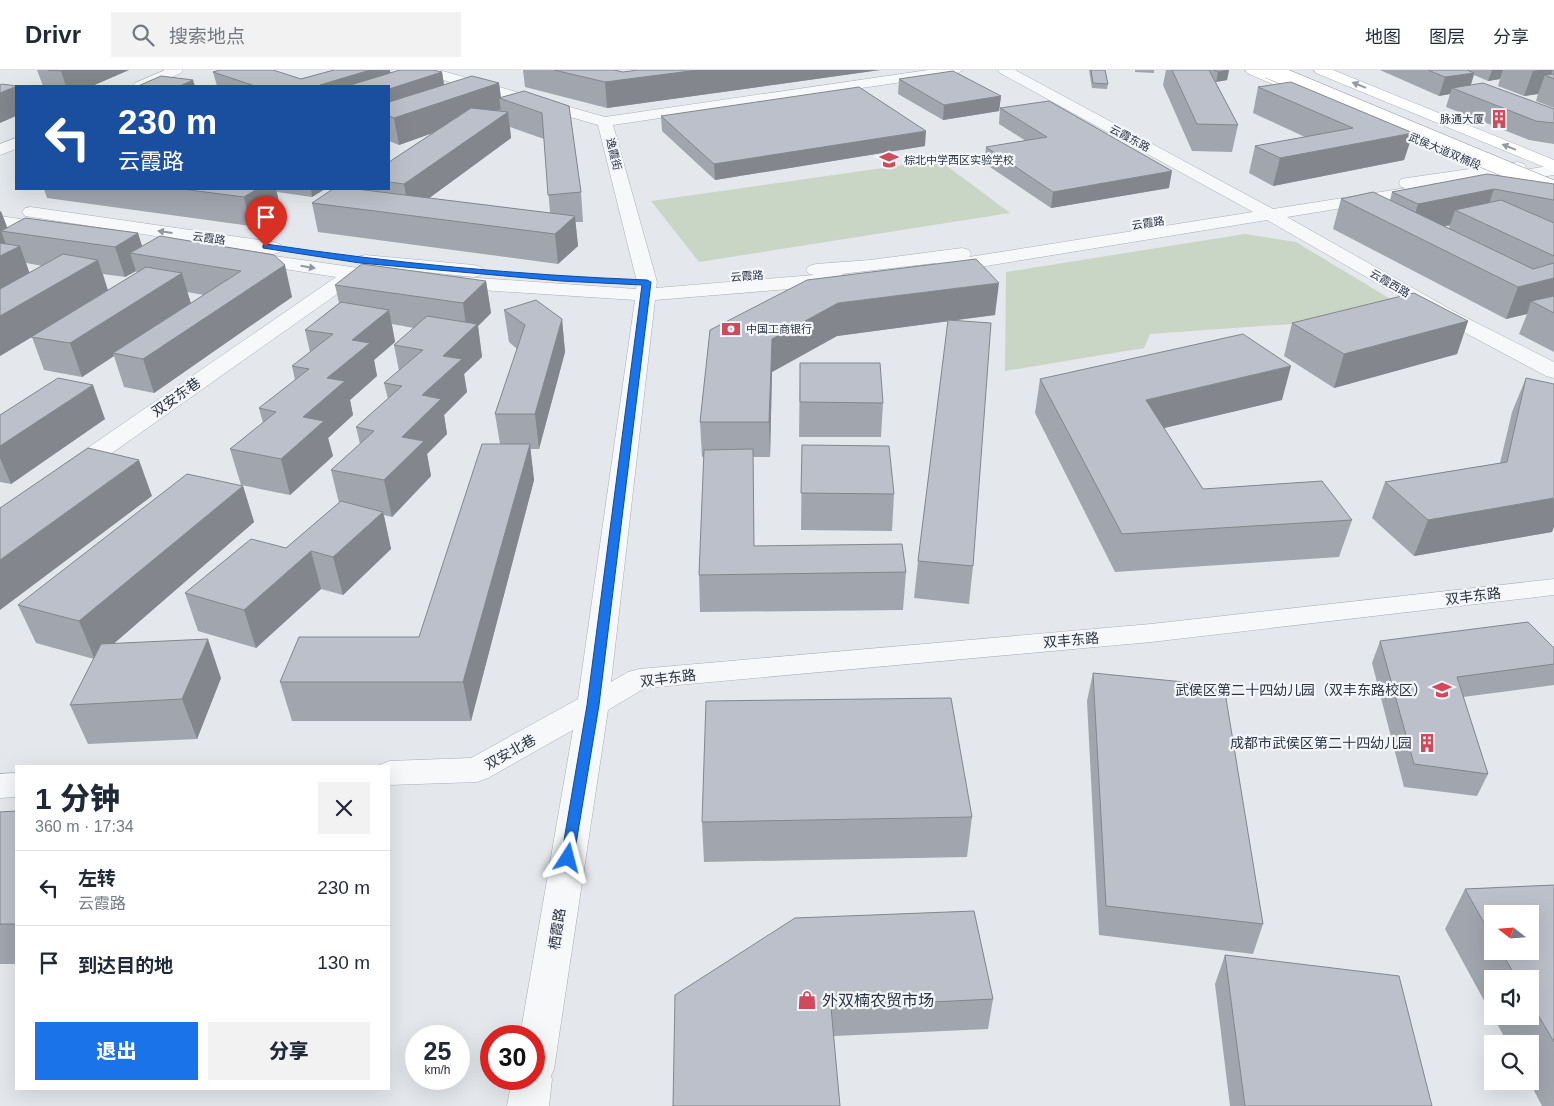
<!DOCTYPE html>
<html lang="zh">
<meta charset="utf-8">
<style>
body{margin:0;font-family:Helvetica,"Noto Sans SC",sans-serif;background:#f2f2f3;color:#1f2937;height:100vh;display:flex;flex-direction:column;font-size:19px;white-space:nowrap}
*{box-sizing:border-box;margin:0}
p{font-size:16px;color:#747a83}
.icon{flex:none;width:28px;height:28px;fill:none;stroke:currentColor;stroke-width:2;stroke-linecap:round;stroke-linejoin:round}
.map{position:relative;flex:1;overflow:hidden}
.panel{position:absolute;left:15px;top:695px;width:375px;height:325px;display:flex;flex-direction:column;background:#fff;border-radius:0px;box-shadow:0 5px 20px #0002}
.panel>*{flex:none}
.banner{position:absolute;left:15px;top:15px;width:375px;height:105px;border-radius:0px;box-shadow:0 5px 20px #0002;background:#1a4fa0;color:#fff;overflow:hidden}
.needle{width:32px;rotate:287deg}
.fabs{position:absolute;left:1484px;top:835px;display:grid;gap:10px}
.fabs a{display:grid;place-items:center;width:55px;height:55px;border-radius:0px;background:#fff;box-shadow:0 5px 20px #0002;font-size:25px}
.speed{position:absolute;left:405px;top:955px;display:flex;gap:10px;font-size:25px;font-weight:700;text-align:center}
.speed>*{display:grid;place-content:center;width:65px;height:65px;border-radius:50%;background:#fff;box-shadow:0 5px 20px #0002;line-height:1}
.speed small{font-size:12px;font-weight:400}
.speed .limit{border:8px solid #d22;background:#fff;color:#111}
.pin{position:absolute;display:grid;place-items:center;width:42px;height:42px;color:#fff;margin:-51px -21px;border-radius:50% 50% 50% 0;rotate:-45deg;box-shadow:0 0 5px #0007}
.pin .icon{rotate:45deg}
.me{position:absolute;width:55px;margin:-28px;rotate:9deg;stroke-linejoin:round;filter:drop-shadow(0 0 4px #0008)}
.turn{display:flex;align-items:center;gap:18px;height:105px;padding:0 20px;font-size:22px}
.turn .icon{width:65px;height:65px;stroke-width:2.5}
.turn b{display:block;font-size:35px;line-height:42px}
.round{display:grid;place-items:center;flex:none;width:52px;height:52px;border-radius:0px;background:#f2f2f3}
.summary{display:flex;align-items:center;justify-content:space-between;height:85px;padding:0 20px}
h1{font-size:30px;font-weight:800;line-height:38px}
.button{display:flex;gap:10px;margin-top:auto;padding:10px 20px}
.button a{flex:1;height:58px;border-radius:0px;background:#1a73e8;color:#fff;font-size:20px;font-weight:800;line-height:58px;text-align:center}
.button a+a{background:#f2f2f3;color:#1f2937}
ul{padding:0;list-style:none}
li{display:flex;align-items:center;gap:15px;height:75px;padding:0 20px;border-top:1px solid #e0e1e3}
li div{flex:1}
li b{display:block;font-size:19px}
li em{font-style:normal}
header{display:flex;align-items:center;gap:30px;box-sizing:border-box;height:70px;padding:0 25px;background:#fff;border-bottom:1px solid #e0e1e3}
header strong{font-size:24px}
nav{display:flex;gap:28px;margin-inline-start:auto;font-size:18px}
.search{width:350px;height:45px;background:#f2f2f3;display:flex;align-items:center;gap:12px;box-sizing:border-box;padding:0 18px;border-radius:0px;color:#747a83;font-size:19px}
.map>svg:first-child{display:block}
.green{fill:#c9d6c5}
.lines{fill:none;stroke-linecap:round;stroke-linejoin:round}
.minor-casing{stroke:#a9aeb7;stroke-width:1}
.major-casing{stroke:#a3abb8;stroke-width:1}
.minor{fill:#f7f8fa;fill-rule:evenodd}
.major{fill:#fff;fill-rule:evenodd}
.highway-bridge-casing{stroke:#8b94a3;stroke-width:17;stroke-linecap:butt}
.highway-bridge{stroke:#fff;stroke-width:16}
.wall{fill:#a1a5ae;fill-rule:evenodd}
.shaded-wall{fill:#83868d}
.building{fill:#bbc0ca;stroke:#83868d}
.oneway{fill:#959aa2}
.oneway2{fill:#9196a0}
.route{fill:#1a73e8;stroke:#114b97}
.labels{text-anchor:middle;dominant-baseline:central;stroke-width:4.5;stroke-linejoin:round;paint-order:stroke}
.far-poi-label{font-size:11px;fill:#2b3445;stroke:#f4f6f9;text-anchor:start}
.far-street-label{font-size:11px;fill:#2b3445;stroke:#f4f6f9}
.street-label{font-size:14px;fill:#2b3445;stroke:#f4f6f9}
.poi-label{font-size:14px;fill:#2b3445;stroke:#f4f6f9;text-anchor:end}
.near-poi-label{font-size:16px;fill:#2b3445;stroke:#f4f6f9;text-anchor:start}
</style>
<header>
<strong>Drivr</strong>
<div class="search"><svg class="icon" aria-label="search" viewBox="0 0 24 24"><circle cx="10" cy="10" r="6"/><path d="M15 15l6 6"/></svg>搜索地点</div>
<nav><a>地图</a><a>图层</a><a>分享</a></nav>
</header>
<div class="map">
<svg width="1554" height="1036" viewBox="0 0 1554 1036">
<rect width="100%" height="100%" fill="#e4e7ec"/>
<!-- green -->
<path class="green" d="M939,90L1010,143L699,192L651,131Z
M1245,164L1296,172L1417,245L1150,264L1144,278L1005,301L1006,202Z"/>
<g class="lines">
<!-- minor casing -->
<g class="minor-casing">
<path id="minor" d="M165,0H183L181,3L151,16H133L135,13Z
M417,0H439L605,47L928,0H963L956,4L613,55L657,212L656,218L814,205L809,204L806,200L809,196L816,194L870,190L962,178L969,180L971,184L969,187L1253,142L1000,3L998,0H1015L1273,139L1406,118L1401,117L1399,113L1401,109L1407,108L1518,92L1524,94L1526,97L1524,100L1554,95V105L1498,114L1492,113L1490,109L1492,106L1431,114L1437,119L1435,123L1287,147L1457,243L1554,292V308L1546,306L1443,251L1267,150L943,203L936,201L934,197L936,193L841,204L845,205L848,209L845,213L838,215L655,230L611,612L628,602L639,599L1151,554L1554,509V525L1151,572L645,618L608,640L554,999L551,1006L552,1009L549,1036H507L512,1009H534V966H520L573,660L488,708L477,712L389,715V696H377L389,691L471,688L578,629L635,230L450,218L443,216L440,212L443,208L450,206L636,219L637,212L598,55L419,3Z
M16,68V79L0,85V74Z
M31,137L273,172L280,174L282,178L280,182L273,184L25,146L22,142L25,138Z
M0,146L53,154L59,155L62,159L59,163L53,164L0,156Z
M246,182L394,203L397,207L394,211L387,213L357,210L78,407L69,409L60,407L57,402L60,397L336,207L239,192L237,188L239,184Z
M365,185L474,195L481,197L484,201L481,205L474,207L358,195L356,191L358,187Z
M16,703V727L0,728V704Z"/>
</g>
<!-- major casing -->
<g class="major-casing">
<path id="major" d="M1245,0H1264L1301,16L1303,19L1301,22H1291L1247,3Z
M1314,0H1333L1554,90V101L1316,3Z"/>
</g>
<!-- minor -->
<use href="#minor" class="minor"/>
<!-- major -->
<use href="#major" class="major"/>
<!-- highway-bridge casing -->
<g class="highway-bridge-casing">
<path id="highway-bridge" d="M1268,0L1554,119"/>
</g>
<!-- highway-bridge -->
<use href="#highway-bridge" class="highway-bridge"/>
</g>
<!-- wall -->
<path class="wall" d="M37,0H129L92,16H43Z
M334,0H390V3L442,2L444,15L499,13L501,28L569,36L581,122L583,152H575L578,176L558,194L318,162L312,133L366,120V119H389V92L434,62L399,75L389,71V16H217L213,2L301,9ZM510,57L544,69L550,143L429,128L511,68Z
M523,0H618L616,1L623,2L638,0H880L607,38L525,17Z
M1089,0H1105L1108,14L1107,19L1092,18Z
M1135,0H1154V3L1135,2Z
M1166,0H1229L1227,10L1216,12L1215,11L1238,55L1232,82L1192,81L1163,15Z
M1380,0H1554V38L1536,31L1538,24L1524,26L1498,16L1500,9L1488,11L1474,5L1471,15L1554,39V74L1529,70L1446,37L1450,24L1439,26Z
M899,9L1001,26L999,41L943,50L898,24Z
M1258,17L1413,63L1404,90L1273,116L1249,103L1255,76L1305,67L1253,43Z
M1000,38L1169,118L1051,138L984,93L986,77L1026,71L999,54Z
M661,46L925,76L715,110L662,61Z
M1554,114V282L1519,264L1527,244L1506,249L1333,159L1341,129L1390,130L1392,122ZM1450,155L1449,158L1444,156H1449Z
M44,119H325L312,127L277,122L280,137L251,156L47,128Z
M0,141L7,158L142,176L274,185L292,227L154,323L124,317L114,286L82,307L44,300L32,267L0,286ZM26,193L43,196L29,203ZM136,201L137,203L108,220L103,204L125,207ZM187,222L204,225L191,233Z
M486,211L491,243L478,256L482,287L464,304L467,322L444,345L447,364L427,384L431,406L392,447L384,445L391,479L343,525L321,519L256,578L198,561L185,523L286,478L339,433L331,400L360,374L356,357L388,329L384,313L399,301L394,275L414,258L392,254L395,272L374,290L377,306L350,330L353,345L328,368L333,386L290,425L241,415L230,379L263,353L259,338L295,310L292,296L310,282L305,260L339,233L335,215Z
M504,240L562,249L565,282L539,379H530L534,410L471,651H292L280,612L419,567L500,374L495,344L517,279L509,272Z
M995,245L953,250L973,496L969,534L914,528L918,491L948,251L837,266L772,302L770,387H753L754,476L906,502L903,540L700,542L699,505L704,387H702L700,352L710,260Z
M1468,251L1457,284L1334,318L1284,286L1292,253Z
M800,293L883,333L881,367H799Z
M1526,308L1552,462L1414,486L1372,448L1385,412L1500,393L1512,342Z
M1040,309L1282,330L1164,358L1203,419L1352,450L1339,487L1115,502L1035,343Z
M0,345L105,349L11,414L0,412Z
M802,375L894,424L892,461L801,460Z
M243,416L254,452L114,573L221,608L197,669L88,674L70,635L94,589L36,573L18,535Z
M1380,571L1554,578V615L1463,627L1488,704L1477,726L1404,717L1372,593Z
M1093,603L1263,854L1253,884L1099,865L1087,631Z
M16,741V894H0V742Z
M972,747L967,787L704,792L702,752Z
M1554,815V1036H1542L1529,1011H1530V974H1508L1493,946H1530V909H1492V945L1445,859L1465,819ZM1492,844L1530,881H1492Z
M974,841L993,929L988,959L834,966L673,1036Z
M1225,885L1432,1036H1230L1215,914Z"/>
<!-- shaded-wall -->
<path class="shaded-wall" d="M64,0H129L92,16H66L61,1Z
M370,0H390L391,9L366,16H320V15Z
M682,0H880L607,38L605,12Z
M1229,0L1227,10L1216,12L1218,2Z
M1492,0H1503L1500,9L1488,11Z
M1540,0H1553L1550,8L1545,5L1538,24L1524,26L1533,1Z
M442,2L446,28L389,46V19Z
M1474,3L1469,21L1452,18L1450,24L1439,26L1445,7Z
M193,10L195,16H180Z
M499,13L501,29L499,28L501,39L399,75L394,48Z
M16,16V46L0,53V23Z
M1001,26L999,41L943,50L944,35Z
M508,42L511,68L409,143L404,114Z
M926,61L925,76L715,110L714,94Z
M1413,63L1404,90L1273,116L1280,88Z
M1172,101L1169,118L1051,138L1053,122Z
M257,119H276L280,137L251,156L244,127Z
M311,119H325L312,127Z
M1494,119L1484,148L1455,140L1450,155L1409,164L1418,134Z
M1,141L9,162L1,161L6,174L0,178V142Z
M575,146L578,176L558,194L555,164Z
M138,163L145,185L130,183L136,201L125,207L115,177Z
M20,176L31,207L0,224V186Z
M98,190L108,221L0,286V246Z
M285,195L292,227L154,323L143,289Z
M182,203L191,234L113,283L114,286L82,307L70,273Z
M1554,208V237L1531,231L1527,244L1506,249L1518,217Z
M486,211L491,243L478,256L482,287L464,304L467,322L444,345L447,364L427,384L431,406L392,447L384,410L402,367L443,286L467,263L463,233Z
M999,213L995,245L837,266L772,302L770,387L769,352L772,269L838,233Z
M389,240L395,272L374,290L377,306L350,330L353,345L328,368L333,386L290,425L281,389L303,347L352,270Z
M562,249L565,282L539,379L535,344Z
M1468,251L1457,284L1334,318L1344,284Z
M1291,296L1282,330L1139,364L1146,330Z
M93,315L105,349L11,414L0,388V376Z
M530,374L534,410L471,651L463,612Z
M139,390L152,426L0,540V490Z
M243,416L254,452L95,590L79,551Z
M1554,428V457L1552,462L1414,486L1428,450Z
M383,442L391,479L343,525L333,487Z
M311,481L321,519L256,578L244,540Z
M208,569L221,608L197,669L182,629Z"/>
<!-- building -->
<path class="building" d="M48,0H64L61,1Z
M220,0H273L301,9L334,0H370L320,15L324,16H255L213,2Z
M400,0H433L442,2L389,19V16H347Z
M554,0H614L623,2L638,0H698L605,12Z
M1091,0H1105L1108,14L1093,13Z
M1172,0H1209L1238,55L1197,54Z
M1214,0H1229L1218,2Z
M1428,0H1467L1474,3L1445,7Z
M953,1L1001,26L944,35L899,9Z
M1554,4V9L1545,5Z
M161,6L193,10L180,16H138Z
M472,6L499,13L394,48L389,46V32Z
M1291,12L1413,63L1280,88L1255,76L1353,58L1258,17Z
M1483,13L1554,39V53L1536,51L1452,18Z
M1,14L17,16L0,23V15Z
M859,17L926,61L714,94L661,46Z
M524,21L569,36L581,122L548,125L542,43L499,28Z
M1049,31L1172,101L1053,122L986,77L1047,67L1000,38Z
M471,38L508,42L404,114L389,112V92Z
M1487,104L1554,114V130L1494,119L1418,134L1392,122Z
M182,119H257L244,127Z
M333,119H356L575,146L555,164L312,133Z
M1373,122L1533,199L1554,193V208L1518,217L1341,129Z
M1501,130L1554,153V186L1455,140Z
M25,148L138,163L115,177L1,161Z
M160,166L274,185L285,195L143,289L113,283L241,201L130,183Z
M0,173L20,176L0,186Z
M63,184L98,190L0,246V219Z
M976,189L999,213L838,233L772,269L769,352H700L710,260L807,210Z
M362,194L486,211L463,233L335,215Z
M146,197L182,203L70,273L31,267Z
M1414,223L1468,251L1344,284L1292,253Z
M1554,226V243L1531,231Z
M536,230L562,249L535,344H495L525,255L504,240Z
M341,232L389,240L352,270L370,273L327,308L345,311L303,347L324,351L281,389L230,379L276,342L259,338L309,299L292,296L333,264L305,260Z
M427,246L477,254L443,286L462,289L422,325L441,329L402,367L424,371L384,410L331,400L374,361L356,357L402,316L384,313L423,280L394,275Z
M948,250L991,253L973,496L918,491Z
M1243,264L1291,296L1146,330L1203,419L1322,411L1352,450L1122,464L1040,309Z
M800,293H880L883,333L800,332Z
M58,308L93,315L0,376V345Z
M1526,308L1554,314V428L1428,450L1385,412L1507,392Z
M482,374H530L463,612H280L299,567H419Z
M802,375L889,376L894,424L801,423Z
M88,378L139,390L0,490V438Z
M753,379L754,476L902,474L906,502L699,505L704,380Z
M187,404L243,416L79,551L18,535Z
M341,431L383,442L333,487L311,481L244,540L185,523L251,469L286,478Z
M1528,552L1554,578V594L1457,607L1488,704L1414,694L1380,571Z
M208,569L182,629L70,635L101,574Z
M1093,603L1224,616L1263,854L1106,836Z
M951,628L972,747L702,752L706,631Z
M16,741V854H0V742Z
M1554,815V972L1530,931V909H1517L1501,881H1530V844H1492V867L1465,819Z
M974,841L993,929L831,937L840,1036H673L675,925L795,848Z
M1225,885L1399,906L1432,1036H1245Z"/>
<!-- one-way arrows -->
<defs><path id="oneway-solid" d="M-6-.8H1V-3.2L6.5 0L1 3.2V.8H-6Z" transform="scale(1.25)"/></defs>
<g class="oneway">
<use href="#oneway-solid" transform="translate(1359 15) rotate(-158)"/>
<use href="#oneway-solid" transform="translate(1509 77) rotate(-158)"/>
</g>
<g class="oneway2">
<use href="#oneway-solid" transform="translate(165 162) rotate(-172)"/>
<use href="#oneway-solid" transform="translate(308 197) rotate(9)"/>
</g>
<!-- route -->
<path class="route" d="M266,174C392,193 519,205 647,210L651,212L599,635L573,792L568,794L563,792L561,788L587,635L642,215L561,211L360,193L263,178V175Z"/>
<!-- icons -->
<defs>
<g id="building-bare" transform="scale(1.5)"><path d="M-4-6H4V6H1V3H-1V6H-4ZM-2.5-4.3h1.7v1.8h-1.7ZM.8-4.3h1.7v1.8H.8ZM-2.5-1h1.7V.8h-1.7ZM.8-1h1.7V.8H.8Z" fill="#d1495b" stroke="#f4f6f9" stroke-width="2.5" paint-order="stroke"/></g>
<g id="school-bare" transform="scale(1.5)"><path d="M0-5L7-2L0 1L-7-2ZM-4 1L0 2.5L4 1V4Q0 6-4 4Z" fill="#d1495b" stroke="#f4f6f9" stroke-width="2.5" paint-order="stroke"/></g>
<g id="bank-bare" transform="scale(1.5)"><path d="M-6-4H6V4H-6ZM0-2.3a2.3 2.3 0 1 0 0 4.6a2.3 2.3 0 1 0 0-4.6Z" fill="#d1495b" stroke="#f4f6f9" stroke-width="2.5" paint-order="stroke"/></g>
<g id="shop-bare" transform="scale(1.5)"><path d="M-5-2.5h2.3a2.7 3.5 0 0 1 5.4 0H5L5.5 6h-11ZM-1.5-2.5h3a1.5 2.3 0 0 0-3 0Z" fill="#d1495b" stroke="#f4f6f9" stroke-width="2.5" paint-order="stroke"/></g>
</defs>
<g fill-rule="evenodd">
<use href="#building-bare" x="1499" y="49"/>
<use href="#school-bare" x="889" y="90"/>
<use href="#bank-bare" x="731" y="259"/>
<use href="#school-bare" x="1442" y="620"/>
<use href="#building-bare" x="1427" y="673"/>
<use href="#shop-bare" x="807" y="930"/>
</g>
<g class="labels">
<!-- far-poi labels -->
<g class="far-poi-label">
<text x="1484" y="49" text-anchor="end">脉通大厦</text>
<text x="904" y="90">棕北中学西区实验学校</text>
<text x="746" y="259">中国工商银行</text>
</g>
<!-- far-street labels -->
<g class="far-street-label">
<text transform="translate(1130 68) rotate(28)">云霞东路</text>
<text transform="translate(1445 81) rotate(23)">武侯大道双楠段</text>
<text transform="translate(614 84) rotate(76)">逸霞街</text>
<text transform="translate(1148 153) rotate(-9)">云霞路</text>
<text transform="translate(209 168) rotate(8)">云霞路</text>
<text transform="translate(747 206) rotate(-4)">云霞路</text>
<text transform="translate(1390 213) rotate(30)">云霞西路</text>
</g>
<!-- street labels -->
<g class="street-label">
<text transform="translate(176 327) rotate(-35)">双安东巷</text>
<text transform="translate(1473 526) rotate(-7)">双丰东路</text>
<text transform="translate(1071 570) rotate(-5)">双丰东路</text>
<text transform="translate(668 608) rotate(-7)">双丰东路</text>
<text transform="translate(510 682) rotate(-29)">双安北巷</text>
<text transform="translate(557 859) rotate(-81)">栖霞路</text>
</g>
<!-- poi labels -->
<g class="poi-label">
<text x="1427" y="620">武侯区第二十四幼儿园（双丰东路校区）</text>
<text x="1412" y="673">成都市武侯区第二十四幼儿园</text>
</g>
<!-- near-poi labels -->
<g class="near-poi-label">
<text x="822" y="930">外双楠农贸市场</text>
</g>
</g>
</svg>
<div class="fabs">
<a><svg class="needle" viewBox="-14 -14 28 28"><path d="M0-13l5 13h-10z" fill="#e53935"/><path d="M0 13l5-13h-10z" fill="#747a83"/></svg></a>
<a><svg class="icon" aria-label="sound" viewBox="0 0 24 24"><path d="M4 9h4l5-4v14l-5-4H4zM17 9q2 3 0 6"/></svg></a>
<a><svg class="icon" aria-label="search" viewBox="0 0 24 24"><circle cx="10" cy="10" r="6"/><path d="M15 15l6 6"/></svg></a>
</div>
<div class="speed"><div>25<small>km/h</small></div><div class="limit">30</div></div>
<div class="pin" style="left:266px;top:177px;background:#d93025"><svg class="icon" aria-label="arrive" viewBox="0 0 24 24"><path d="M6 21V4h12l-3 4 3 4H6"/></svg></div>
<svg class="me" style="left:568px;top:788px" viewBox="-20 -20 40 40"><path d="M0-17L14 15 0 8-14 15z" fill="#1a73e8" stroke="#fff" stroke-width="4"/></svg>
<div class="banner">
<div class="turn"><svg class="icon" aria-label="left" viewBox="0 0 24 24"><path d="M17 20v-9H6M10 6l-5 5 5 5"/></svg><div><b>230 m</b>云霞路</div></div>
</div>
<section class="panel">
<div class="summary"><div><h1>1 分钟</h1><p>360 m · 17:34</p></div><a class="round"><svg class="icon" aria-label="close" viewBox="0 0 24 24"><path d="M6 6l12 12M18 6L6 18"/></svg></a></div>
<ul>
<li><svg class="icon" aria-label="left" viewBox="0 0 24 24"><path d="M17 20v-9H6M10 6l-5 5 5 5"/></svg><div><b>左转</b><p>云霞路</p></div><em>230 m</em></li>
<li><svg class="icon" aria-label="arrive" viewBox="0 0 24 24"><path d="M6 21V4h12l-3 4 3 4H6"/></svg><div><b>到达目的地</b></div><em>130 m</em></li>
</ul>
<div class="button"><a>退出</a><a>分享</a></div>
</section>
</div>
